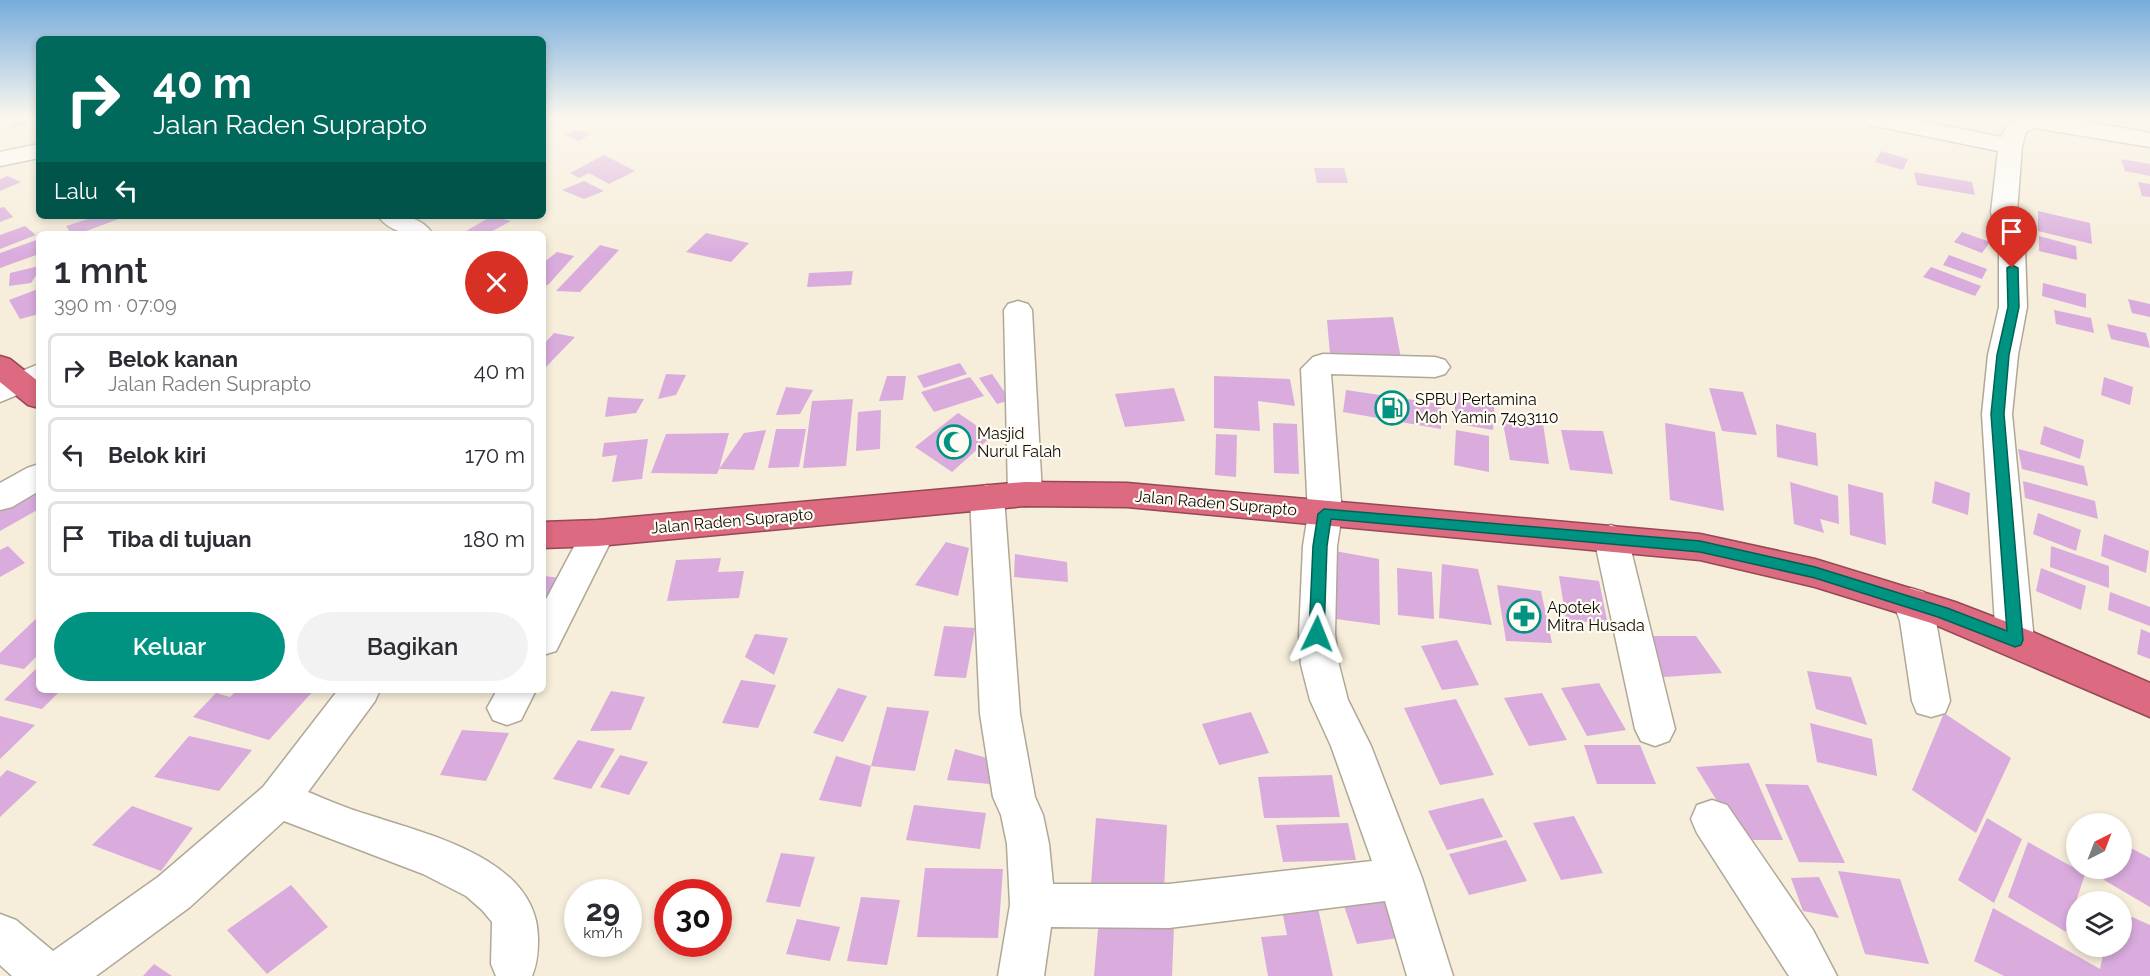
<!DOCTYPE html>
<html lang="id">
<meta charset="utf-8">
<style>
body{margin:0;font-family:Raleway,sans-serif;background:#f2f2f3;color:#2b2b33;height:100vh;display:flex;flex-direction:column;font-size:22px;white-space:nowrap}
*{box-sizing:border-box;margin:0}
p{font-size:20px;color:#7c7c81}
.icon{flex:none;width:33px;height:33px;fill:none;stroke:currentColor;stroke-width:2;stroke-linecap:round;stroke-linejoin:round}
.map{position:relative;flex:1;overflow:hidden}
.drawer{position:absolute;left:36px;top:231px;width:510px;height:462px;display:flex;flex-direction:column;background:#fff;border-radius:9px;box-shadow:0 3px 9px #0003}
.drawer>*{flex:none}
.banner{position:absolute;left:36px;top:36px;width:510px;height:183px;border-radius:9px;box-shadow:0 3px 9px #0003;background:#00695c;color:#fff;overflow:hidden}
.needle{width:39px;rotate:42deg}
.tools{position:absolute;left:2066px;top:813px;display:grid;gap:12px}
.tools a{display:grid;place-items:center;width:66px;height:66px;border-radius:50%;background:#fff;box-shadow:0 3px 9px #0003;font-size:30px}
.speed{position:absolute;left:564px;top:879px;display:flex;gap:12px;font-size:30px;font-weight:700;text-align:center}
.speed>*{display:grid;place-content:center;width:78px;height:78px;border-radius:50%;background:#fff;box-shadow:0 3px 9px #0003;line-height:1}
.speed small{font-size:15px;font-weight:400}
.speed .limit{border:9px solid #d22;background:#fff;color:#111}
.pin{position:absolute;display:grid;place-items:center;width:51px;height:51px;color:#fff;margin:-62px -26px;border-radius:50% 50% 50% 0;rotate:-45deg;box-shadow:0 0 6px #0007}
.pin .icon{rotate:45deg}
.me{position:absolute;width:66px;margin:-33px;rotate:2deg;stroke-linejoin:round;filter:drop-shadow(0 0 4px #0008)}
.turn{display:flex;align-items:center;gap:21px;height:126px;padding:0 18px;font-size:27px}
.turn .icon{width:78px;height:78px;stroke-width:2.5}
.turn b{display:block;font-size:42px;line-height:51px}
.then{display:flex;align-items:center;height:57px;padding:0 18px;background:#0003;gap:12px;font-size:22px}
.round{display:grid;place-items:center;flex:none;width:63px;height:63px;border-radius:32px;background:#f2f2f3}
.summary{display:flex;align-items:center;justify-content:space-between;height:102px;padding:0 18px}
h1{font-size:36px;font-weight:600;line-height:45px}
.primary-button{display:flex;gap:12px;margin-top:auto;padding:12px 18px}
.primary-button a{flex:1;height:69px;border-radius:36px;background:#009381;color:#fff;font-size:24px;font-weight:600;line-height:69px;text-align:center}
.primary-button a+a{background:#f2f2f3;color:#2b2b33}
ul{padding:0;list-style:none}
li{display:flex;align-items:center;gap:18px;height:75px;margin:0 12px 9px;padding:0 6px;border:3px solid #e1e1e2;border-radius:9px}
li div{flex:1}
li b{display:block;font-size:22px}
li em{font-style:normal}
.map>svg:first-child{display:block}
.building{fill:#d9acdd}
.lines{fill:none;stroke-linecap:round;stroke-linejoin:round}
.minor-casing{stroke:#b0a897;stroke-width:3}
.highway-casing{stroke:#944955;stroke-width:3}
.minor{fill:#fff;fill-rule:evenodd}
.highway{fill:#dc6a80;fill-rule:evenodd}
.route{fill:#009381;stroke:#006054;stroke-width:1.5}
.labels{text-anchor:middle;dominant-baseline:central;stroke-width:4.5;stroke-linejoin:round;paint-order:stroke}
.poi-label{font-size:16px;fill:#0f0c06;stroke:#fefbf3;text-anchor:start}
.street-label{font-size:16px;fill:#0f0c06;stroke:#fefbf3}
</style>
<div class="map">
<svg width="2150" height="976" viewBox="0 0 2150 976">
<rect width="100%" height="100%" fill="#f6edda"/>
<!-- building -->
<path class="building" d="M13,119H38L37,122L11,128Z
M577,129L591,134L579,141L565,135Z
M1881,151L1908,159L1903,170L1875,162Z
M604,155L635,171L609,184L589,173L579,178L570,173Z
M2121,159L2150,164V176L2125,171Z
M1314,168H1344L1348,183H1317Z
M1914,172L1972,182L1975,195L1917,185Z
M7,176L21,182L0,191V179Z
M584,181L604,191L584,199L562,190Z
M2138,182L2150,184V197L2142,196Z
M4,207L13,217L0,222V208Z
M2038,211L2090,223L2092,244L2038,231Z
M90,216H127L78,234H71L66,226L91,218Z
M492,216L511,221L487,234L466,231Z
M25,226L36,235L0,249V235Z
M1962,232L1990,242L1982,253L1954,242Z
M706,233L749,243L731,262L686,252Z
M2039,236L2076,246L2077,260L2039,251Z
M39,239V254L0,268V253Z
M600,245L619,250L580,292L556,291Z
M557,252L574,256L548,285H543V263Z
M1949,255L1987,269L1982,279L1943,265Z
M39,266V271L31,283L9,286L10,273Z
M1931,267L1981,286L1975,296L1923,277Z
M853,271L851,285L807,287L809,273Z
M2043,283L2086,294V308L2042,296Z
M38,289L39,314L20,319L9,300Z
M2128,299L2150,304V317L2132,313Z
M2054,310L2091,318L2094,333L2056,324Z
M1393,317L1401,358L1330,354L1327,320Z
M2107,324L2146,333L2150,348L2111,339Z
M554,333L575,337L543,370V345Z
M960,363L967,374L924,388L917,376Z
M666,374L686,375L676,395L658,399Z
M992,374L1010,400L997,404L979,378Z
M887,376H906L903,400L879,401Z
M1214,376L1290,379L1295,406L1258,401L1260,431L1214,428Z
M970,377L984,396L934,412L921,392Z
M2104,377L2133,387L2130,405L2101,395Z
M786,387L813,390L800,414L776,415Z
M1174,388L1185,421L1125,427L1115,394Z
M1709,388L1743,392L1757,435L1722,431Z
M1346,390L1441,404V429L1343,412Z
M1457,392L1495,399L1493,430L1453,423Z
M608,397L644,399L636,413L605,417Z
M853,399L846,466L803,468L812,401Z
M881,410L880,449L856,451L858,412Z
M958,413L992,436L952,472L915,447Z
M1502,418L1543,423L1549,464L1510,460Z
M1273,423L1297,424L1299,474L1274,473Z
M1665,423L1715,432L1724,511L1670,500Z
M1776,424L1816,433L1818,466L1777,457Z
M2044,426L2084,440L2080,459L2040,444Z
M776,429H806L799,467L768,468Z
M766,430L754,470L719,469L717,474L651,473L666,434L729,433L719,469L744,433Z
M1456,430L1489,436V472L1454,465Z
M1561,430L1603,431L1613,474L1570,470Z
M1216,434L1237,435L1236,477L1215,475Z
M648,439L642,479L612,482L617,455L602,457L604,443Z
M2018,449L2084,466L2088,486L2022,469Z
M1935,481L1970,493L1968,515L1932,503Z
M2023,481L2095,501L2098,519L2025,498Z
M1790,482L1838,496L1839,524L1820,519L1824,533L1794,524Z
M39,483V509L0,531V506Z
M1848,484L1883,493L1886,545L1850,535Z
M2038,513L2081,530L2076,551L2033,534Z
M2104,534L2149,551L2146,573L2101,556Z
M946,542L969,548L958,596L915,585Z
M8,546L25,563L0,577V550Z
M2051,546L2109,566V588L2050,567Z
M1335,551L1379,559L1380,625L1329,618Z
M1015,554L1067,562L1068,582L1014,577Z
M721,558L718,572L744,571L739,598L667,601L676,560Z
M1442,564L1478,569L1492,625L1439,618Z
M1397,568L1432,572L1434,619L1398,615Z
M2041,568L2086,586L2081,610L2036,591Z
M543,576L562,578L543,614Z
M1559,576L1599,581L1608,625L1566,619Z
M1497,585L1541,591L1552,643L1506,641Z
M2110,592L2150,607V626L2108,610Z
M39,616V654L24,669L0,664V653Z
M944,626L975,628L966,678L934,676Z
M2141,629L2150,633V659L2137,654Z
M755,634L788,638L774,675L745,657Z
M1642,636H1696L1722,673L1650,678Z
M1457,640L1479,685L1442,690L1421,646Z
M39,666V690H61L42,709L4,700Z
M1807,671L1851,677L1867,725L1816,709Z
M741,680L776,685L758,728L722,723Z
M1599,683L1626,730L1587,736L1561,688Z
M838,688L867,696L843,742L813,733Z
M237,690H314L269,740L193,717L216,693L230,697Z
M611,691L645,697L631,730L590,731Z
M1542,693L1567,740L1529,746L1504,698Z
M1456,699L1494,775L1440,785L1404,708Z
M887,707L929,711L915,771L871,766Z
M1251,712L1269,753L1219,765L1202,724Z
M1944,713L2011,758L1976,833L1912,790Z
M0,716L35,725L0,759Z
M1810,723L1872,739L1877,776L1817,762Z
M462,730L509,733L486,781L440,775Z
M189,736L252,750L219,791L154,777Z
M578,740L615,749L591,789L553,779Z
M1584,745H1640L1656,784H1597Z
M955,749L994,760L990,784L947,780Z
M620,755L648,762L629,795L600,787Z
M836,756L871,766L861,807L819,800Z
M1749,763L1783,840H1741L1696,767Z
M7,770L37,782L0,817V777Z
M1332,775L1340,817L1264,818L1258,777Z
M1765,784L1808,785L1845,863L1799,862Z
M1483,798L1503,837L1447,850L1428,811Z
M914,805L986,813L980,849L906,840Z
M132,806L193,828L161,871L92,845Z
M1574,816L1603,873L1561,880L1533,823Z
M1096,818L1167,825L1164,891L1091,884Z
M1987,818L2022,839L1994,903L1958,880Z
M1348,823L1356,860L1283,862L1276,825Z
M1506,840L1527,881L1469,895L1449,854Z
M2028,842L2085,874L2066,932L2008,897Z
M2121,843L2150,858V907L2104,880L2108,868H2121Z
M781,853L815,857L800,907L766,902Z
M925,868L1003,869L998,938L917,937Z
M1838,871L1900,879L1929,964L1865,954Z
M1819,877L1839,918L1803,911L1791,878Z
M291,885L328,927L267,974L227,930Z
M1382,891L1398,938L1357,944L1341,897Z
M861,897L900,900L887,965L847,961Z
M1316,899L1333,976H1268L1261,937L1287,935L1280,901Z
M1993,908L2100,969L2105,946H2121V912L2150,925V976H2004L1974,961Z
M1099,918L1174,926L1172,976H1094Z
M797,919L840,927L830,961L786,954Z
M154,964L172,976H143Z"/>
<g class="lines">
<!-- minor casing -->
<g class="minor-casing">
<path id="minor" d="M1865,119H1911L2001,137L2008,124L2015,119H2073L2150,133V147L2035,128L2026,132L2022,146L2017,212L2025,249L2027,307L2018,355L2012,414L2034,641L2028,652L2015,656L2002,652L1996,641L1982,414L1988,355L1999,307V249L1991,212L1998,151L1876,126L1868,124Z
M39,144V158L0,166V152Z
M378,216C400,216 419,214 433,234C412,234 392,235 378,216Z
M1018,301L1028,304L1032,310L1042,494L1037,502L1025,506L1013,502L1008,494L1004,310L1008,304Z
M1323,354L1435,357L1445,360L1450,367L1445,374L1435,377L1331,374L1342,514L1337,546L1335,634L1339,665L1348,700L1371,746L1422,878L1453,976H1407L1385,901L1169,928L1051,927L1044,976H998L1010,905L1007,844L1001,815L993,797L980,714L970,497L975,488L987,485L999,488L1004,497L1020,714L1035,797L1043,815L1049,844L1053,884H1169L1372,861L1331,746L1310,700L1301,665L1299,634L1303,546L1308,514L1301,369L1313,357Z
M39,364V386L0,402V380Z
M39,464V491L12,507L0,510V483L27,468Z
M598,520L610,524L615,533L556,651L543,655V605L586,524Z
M1611,525L1623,529L1628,538L1675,729L1669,741L1655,746L1641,741L1635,729L1594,538L1599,529Z
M1911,588L1924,592L1936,621L1950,701L1945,713L1931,717L1917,713L1912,701L1900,621L1893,602L1898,592Z
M338,690H380L375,701L308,792C328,800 348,809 369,815C429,835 539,859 538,940C538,953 537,964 532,976H496L491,964L492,922L482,910L466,896L423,874L284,821L190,907L96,976H12L0,965V914L16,920L53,951L158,877L263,787Z
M497,690H536L521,720L507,725L493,720L487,708Z
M1712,800L1727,805L1813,930L1837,976H1789L1697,833L1691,819L1697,805Z"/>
</g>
<!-- highway casing -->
<g class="highway-casing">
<path id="highway" d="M0,356L10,359L39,382V408L28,405L0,382Z
M1025,482L1127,483L1700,534L1815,559L1955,602L2028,630L2150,683V717L1931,623L1815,587L1700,560L1127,507L1025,506L598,546L543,548V522L598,520Z"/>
</g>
<!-- minor -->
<use href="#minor" class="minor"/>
<!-- highway -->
<use href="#highway" class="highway"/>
</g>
<!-- sky -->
<linearGradient id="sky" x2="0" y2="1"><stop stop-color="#77acdc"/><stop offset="0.46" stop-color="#fbf7ee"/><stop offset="1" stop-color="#fbf7ee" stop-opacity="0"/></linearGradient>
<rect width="2150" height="256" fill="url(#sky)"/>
<!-- route -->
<path class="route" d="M2012,265L2018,268L2019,307L2009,355L2004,414L2023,640L2021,645L2015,647L1938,617L1815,578L1700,552L1331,519L1327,546L1324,634L1322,638L1317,640L1311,638L1309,634L1313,546L1318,514L1324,509L1700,541L1815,567L1947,608L2007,631L1991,414L1997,355L2008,307L2007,268Z"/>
<!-- icons -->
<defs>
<g id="fuel-ring" transform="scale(1.725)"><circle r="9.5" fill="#fefbf3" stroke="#009381" stroke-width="1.5"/><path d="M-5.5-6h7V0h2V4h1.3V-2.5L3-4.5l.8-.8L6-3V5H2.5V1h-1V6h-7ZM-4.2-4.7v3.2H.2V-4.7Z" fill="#009381"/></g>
<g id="mosque-ring" transform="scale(1.725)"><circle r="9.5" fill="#fefbf3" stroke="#009381" stroke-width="1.5"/><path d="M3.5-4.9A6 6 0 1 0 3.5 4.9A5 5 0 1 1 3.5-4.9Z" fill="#009381"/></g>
<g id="pharmacy-ring" transform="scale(1.725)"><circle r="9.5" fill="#fefbf3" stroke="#009381" stroke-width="1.5"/><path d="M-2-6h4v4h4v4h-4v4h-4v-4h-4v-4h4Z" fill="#009381"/></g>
</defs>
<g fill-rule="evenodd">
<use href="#fuel-ring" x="1392" y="408"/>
<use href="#mosque-ring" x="954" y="442"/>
<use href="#pharmacy-ring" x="1524" y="616"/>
</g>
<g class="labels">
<!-- poi labels -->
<g class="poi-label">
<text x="1415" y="399">SPBU Pertamina<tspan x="1415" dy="18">Moh Yamin 7493110</tspan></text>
<text x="977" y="433">Masjid<tspan x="977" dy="18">Nurul Falah</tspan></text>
<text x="1547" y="607">Apotek<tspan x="1547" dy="18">Mitra Husada</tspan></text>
</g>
<!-- street labels -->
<g class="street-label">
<text transform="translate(1216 503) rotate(5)">Jalan Raden Suprapto</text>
<text transform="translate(732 521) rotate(-5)">Jalan Raden Suprapto</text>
</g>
</g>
</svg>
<div class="tools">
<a><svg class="needle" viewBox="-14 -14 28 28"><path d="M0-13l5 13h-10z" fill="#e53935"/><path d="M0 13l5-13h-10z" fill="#7c7c81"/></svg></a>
<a><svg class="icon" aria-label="layers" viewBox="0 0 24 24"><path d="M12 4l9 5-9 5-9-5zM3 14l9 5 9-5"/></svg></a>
</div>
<div class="speed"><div>29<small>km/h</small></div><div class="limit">30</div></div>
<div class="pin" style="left:2012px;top:268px;background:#d93025"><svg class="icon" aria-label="arrive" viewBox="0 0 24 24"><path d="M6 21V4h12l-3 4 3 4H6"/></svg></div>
<svg class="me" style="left:1317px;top:634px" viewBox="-20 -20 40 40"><path d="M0-17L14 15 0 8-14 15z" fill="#009381" stroke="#fff" stroke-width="4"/></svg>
<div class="banner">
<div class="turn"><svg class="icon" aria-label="right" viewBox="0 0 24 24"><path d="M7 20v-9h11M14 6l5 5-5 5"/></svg><div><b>40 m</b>Jalan Raden Suprapto</div></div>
<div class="then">Lalu<svg class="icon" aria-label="left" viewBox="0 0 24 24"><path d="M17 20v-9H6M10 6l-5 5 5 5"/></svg></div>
</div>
<section class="drawer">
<div class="summary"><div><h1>1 mnt</h1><p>390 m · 07:09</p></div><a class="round" style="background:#d93025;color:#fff"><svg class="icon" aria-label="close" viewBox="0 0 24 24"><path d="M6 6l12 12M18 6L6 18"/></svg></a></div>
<ul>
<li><svg class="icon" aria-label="right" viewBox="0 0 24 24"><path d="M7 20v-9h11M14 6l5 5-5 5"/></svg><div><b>Belok kanan</b><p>Jalan Raden Suprapto</p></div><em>40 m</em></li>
<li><svg class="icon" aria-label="left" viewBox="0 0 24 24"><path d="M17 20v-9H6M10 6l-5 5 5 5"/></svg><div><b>Belok kiri</b></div><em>170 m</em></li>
<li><svg class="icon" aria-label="arrive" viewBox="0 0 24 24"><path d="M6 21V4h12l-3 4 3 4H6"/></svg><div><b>Tiba di tujuan</b></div><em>180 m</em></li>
</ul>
<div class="primary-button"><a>Keluar</a><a>Bagikan</a></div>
</section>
</div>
